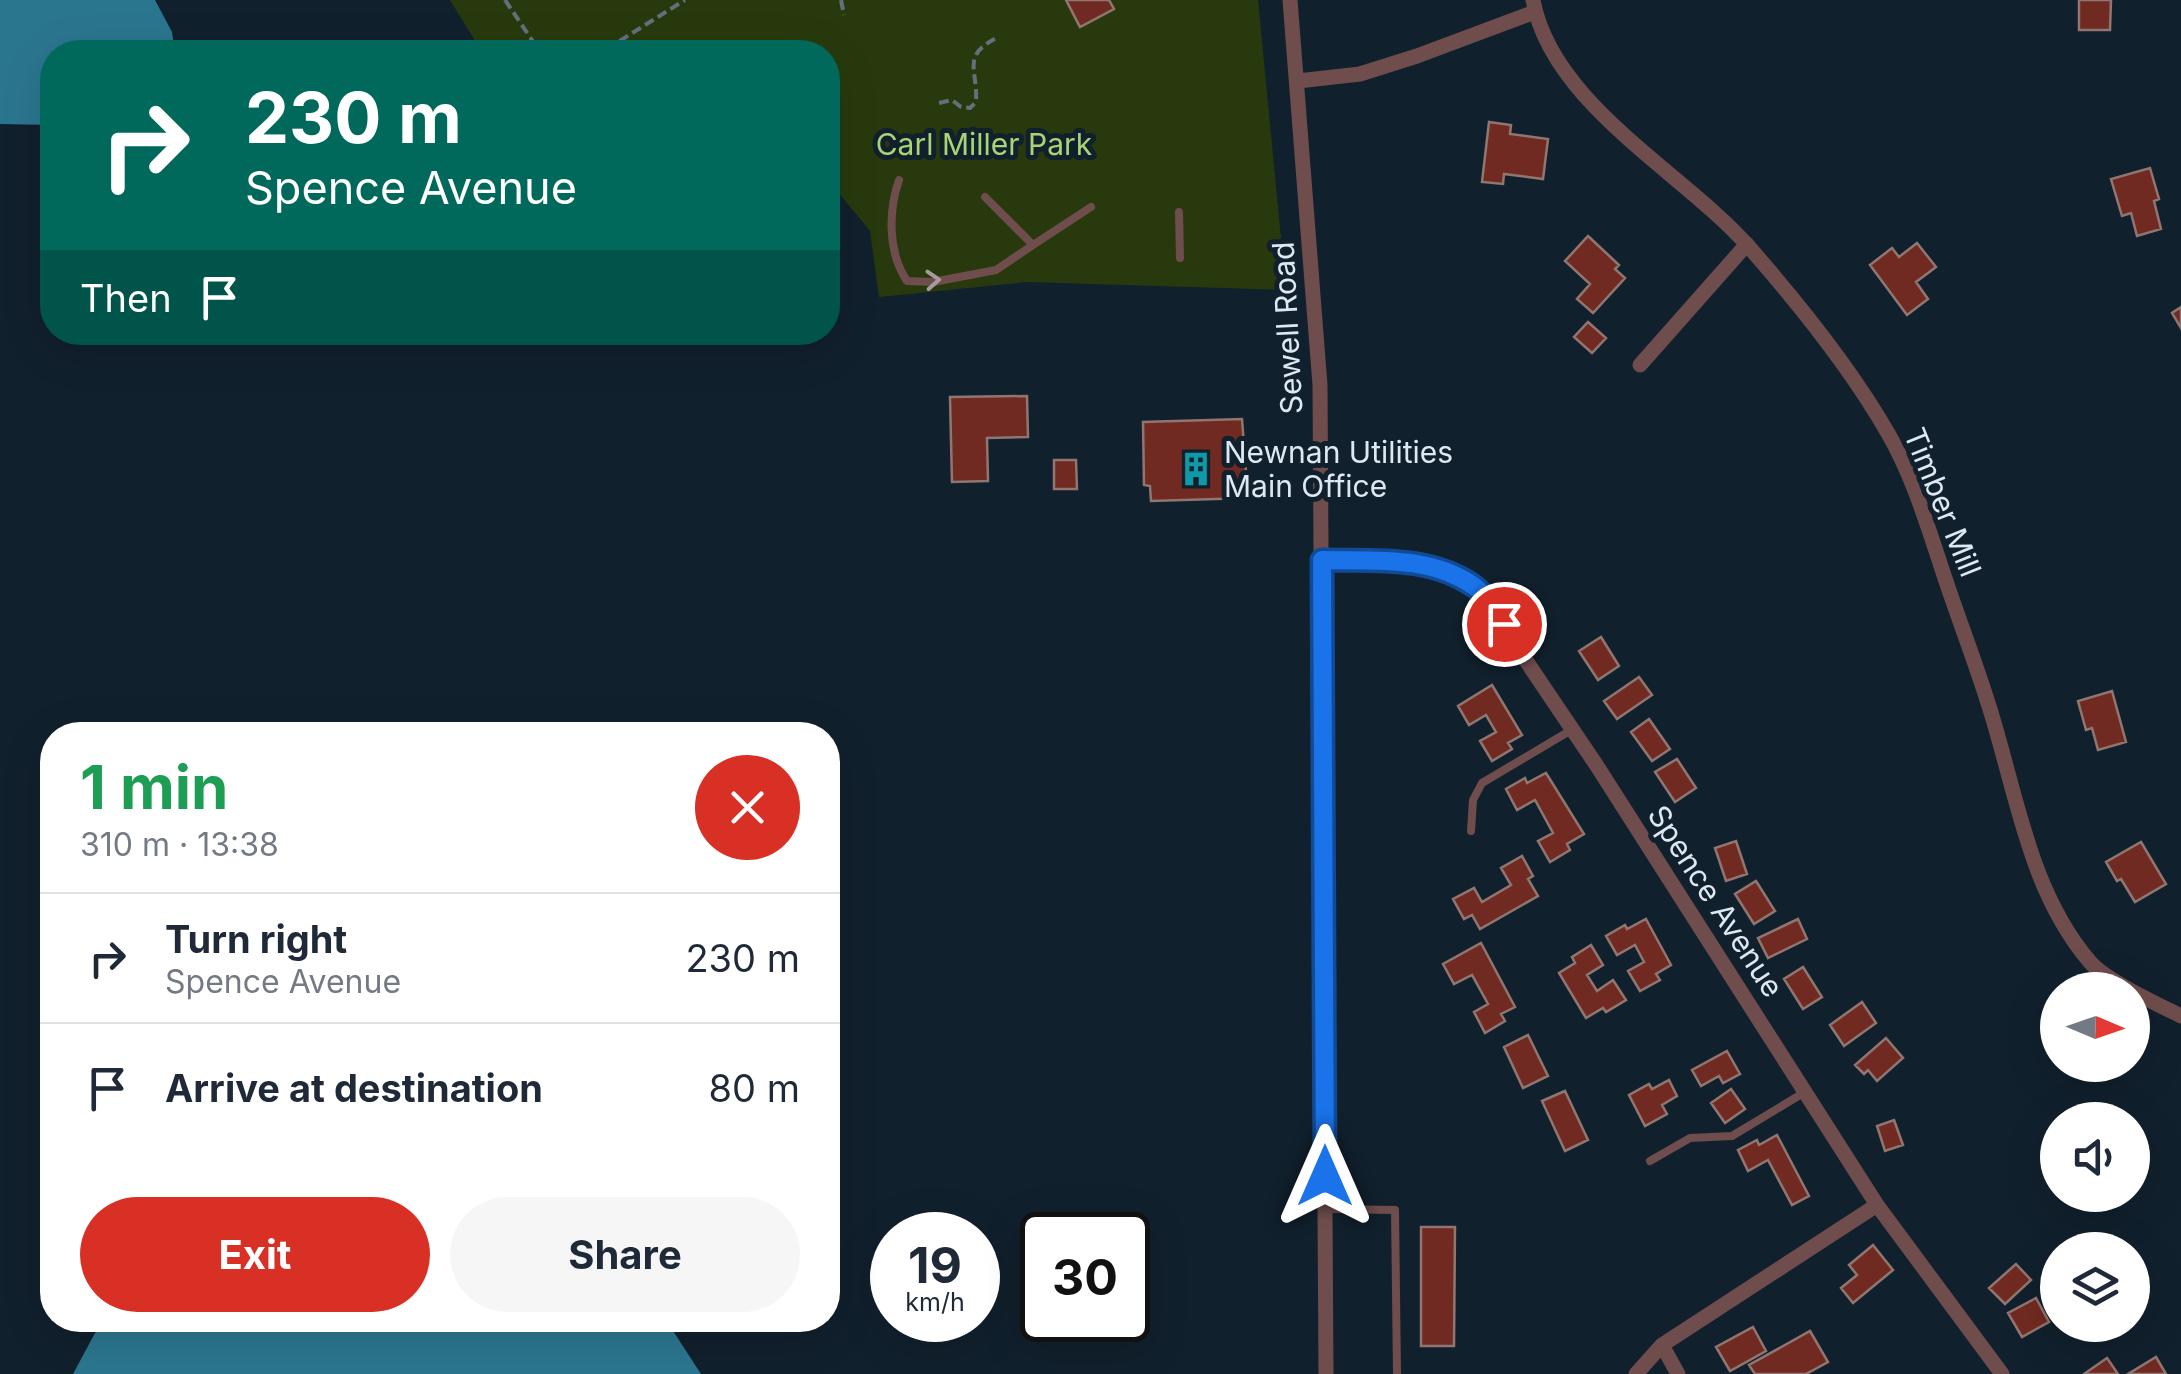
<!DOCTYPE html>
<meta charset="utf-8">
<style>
body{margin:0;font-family:Inter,sans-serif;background:#f6f6f7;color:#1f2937;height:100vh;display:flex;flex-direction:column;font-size:38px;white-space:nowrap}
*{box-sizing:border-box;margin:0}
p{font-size:32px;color:#747a83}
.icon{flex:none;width:55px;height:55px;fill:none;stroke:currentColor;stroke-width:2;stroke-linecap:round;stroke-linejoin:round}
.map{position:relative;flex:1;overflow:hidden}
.side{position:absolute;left:40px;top:722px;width:800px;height:610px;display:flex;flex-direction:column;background:#fff;border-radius:40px;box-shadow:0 10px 40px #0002}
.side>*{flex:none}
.top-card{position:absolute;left:40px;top:40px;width:800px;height:305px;border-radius:40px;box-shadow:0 10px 40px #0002;background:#00695c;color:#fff;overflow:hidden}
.needle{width:65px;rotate:92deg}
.controls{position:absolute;left:2040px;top:972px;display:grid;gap:20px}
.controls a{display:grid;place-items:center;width:110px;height:110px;border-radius:50%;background:#fff;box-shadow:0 10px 40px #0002;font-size:50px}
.speed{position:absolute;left:870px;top:1212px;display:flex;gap:20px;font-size:50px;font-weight:700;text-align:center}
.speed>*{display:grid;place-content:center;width:130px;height:130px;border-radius:50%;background:#fff;box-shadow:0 10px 40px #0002;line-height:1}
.speed small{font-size:25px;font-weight:400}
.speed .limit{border:5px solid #111;border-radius:15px;background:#fff;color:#111}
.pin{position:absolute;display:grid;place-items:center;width:85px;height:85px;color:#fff;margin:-42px;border:5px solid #fff;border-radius:50%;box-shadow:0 2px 10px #0007}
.me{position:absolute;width:110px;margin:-55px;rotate:0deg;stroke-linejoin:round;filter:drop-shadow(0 0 8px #0008)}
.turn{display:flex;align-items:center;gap:35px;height:210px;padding:0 40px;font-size:45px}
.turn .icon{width:130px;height:130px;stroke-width:2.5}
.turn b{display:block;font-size:70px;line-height:85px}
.then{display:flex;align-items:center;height:95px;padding:0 40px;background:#0003;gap:20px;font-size:38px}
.round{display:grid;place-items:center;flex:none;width:105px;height:105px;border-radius:52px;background:#f6f6f7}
.overview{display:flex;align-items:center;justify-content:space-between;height:170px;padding:0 40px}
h1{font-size:60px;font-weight:700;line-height:75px;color:#1e9e55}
.button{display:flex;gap:20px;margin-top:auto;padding:20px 40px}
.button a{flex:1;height:115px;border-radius:60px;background:#d93025;color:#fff;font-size:40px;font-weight:700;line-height:115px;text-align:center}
.button a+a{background:#f6f6f7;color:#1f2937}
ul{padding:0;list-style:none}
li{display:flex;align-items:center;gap:30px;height:130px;padding:0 40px;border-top:2px solid #e0e1e3}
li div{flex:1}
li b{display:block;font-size:38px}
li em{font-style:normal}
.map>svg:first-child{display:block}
.green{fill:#283a0d}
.water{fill:#2b768f}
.building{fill:#712a21;stroke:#907671;stroke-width:2.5}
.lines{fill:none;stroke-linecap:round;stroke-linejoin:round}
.path{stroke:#63707c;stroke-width:4;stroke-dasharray:10 5;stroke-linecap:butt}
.lane{stroke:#6f4d4c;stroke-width:8}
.street{stroke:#6f4d4c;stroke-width:15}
.oneway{stroke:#a69a9f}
.route-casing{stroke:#114b97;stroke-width:25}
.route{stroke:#1a73e8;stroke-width:18}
.labels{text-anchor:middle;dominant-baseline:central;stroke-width:10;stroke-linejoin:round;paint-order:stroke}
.park-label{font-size:30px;fill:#aad474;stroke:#11202d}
.street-label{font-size:30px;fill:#dee8f2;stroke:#11202d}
.poi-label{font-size:30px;fill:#dee8f2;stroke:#11202d;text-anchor:start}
</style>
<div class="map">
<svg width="2181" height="1374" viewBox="0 0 2181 1374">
<rect width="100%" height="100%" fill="#11202d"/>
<!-- green -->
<path class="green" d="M450,0H1258L1286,290L1027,282L879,297L870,231L828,180V52H482Z"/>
<!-- water -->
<path class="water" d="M0,0H155L172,32L175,52H52V125L0,124Z
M102,1320H666L701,1374H73Z"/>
<!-- building -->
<path class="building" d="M1066,0H1109L1114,9L1080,27Z
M2079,0H2111L2110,30H2079Z
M1489,122L1511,125L1510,134L1548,139L1543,179L1504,174L1503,184L1482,182Z
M2150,168L2159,199L2154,201L2161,229L2137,236L2131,213L2122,216L2111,179Z
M1588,236L1619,265L1615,269L1625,278L1593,313L1577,299L1590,284L1565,261Z
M1917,243L1936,267L1916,282L1928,299L1907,315L1870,265L1892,248L1899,257Z
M2181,307V328L2172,313Z
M1588,322L1606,338L1592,353L1574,337Z
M1027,396L1028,437L987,438L988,481L952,482L950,397Z
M1242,419L1248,498L1151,501L1150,486L1144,485L1143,422Z
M1054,460H1076L1077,489H1054Z
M1601,637L1619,666L1598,680L1579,651Z
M1639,677L1652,695L1617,719L1604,701Z
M1492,685L1522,735L1508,743L1512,749L1492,761L1480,741L1496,732L1486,715L1469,725L1458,706Z
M2112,691L2126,742L2098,750L2092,728L2086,730L2078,701Z
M1649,719L1670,749L1652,761L1631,732Z
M1677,759L1696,788L1675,802L1655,772Z
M1546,773L1584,834L1567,844L1570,850L1550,862L1538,841L1553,833L1535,800L1517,810L1506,789L1525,778L1527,783Z
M1736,841L1747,874L1726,881L1715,848Z
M2141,842L2166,884L2135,902L2121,879L2117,881L2106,862Z
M1522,856L1533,876L1528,879L1538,896L1480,929L1472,915L1464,919L1453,899L1474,888L1482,902L1511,885L1501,868Z
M1756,881L1775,911L1754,924L1735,894Z
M1646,919L1671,965L1656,974L1660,980L1640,991L1628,971L1644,962L1635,945L1617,955L1606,936L1625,925L1627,929Z
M1798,919L1807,939L1768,958L1758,938Z
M1481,943L1515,1007L1501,1014L1505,1021L1485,1033L1474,1012L1488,1004L1472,975L1454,984L1443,964Z
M1591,945L1603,965L1587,975L1597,991L1613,980L1626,1000L1606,1012L1603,1008L1586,1018L1559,973L1575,963L1572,957Z
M1803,967L1822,997L1803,1009L1784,979Z
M1862,1002L1876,1023L1844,1046L1830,1025Z
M1528,1035L1548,1076L1523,1088L1504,1047Z
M1886,1038L1903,1058L1877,1081L1868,1070L1864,1074L1855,1065Z
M1727,1051L1740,1074L1723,1083L1719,1076L1701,1086L1692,1070Z
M1669,1080L1677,1096L1662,1105L1667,1114L1645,1126L1629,1095L1649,1084L1652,1089Z
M1731,1089L1745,1109L1725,1123L1711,1103Z
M1565,1091L1588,1140L1565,1151L1542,1101Z
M1894,1120L1903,1145L1885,1151L1877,1126Z
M1777,1135L1809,1196L1792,1205L1768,1160L1748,1171L1738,1150L1757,1140L1759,1145Z
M1421,1227H1455L1454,1346H1421Z
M1873,1245L1893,1270L1853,1303L1841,1288L1857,1275L1849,1265Z
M2016,1264L2031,1280L2005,1304L1989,1288Z
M2036,1298L2049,1322L2022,1337L2008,1313Z
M1753,1327L1766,1351L1730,1371L1716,1347Z
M1810,1331L1828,1362L1806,1374H1755L1749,1365Z
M2156,1357L2166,1374H2128Z
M2107,1358L2118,1374H2084Z"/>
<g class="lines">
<!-- path -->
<path class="path" d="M505,0L540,52
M841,0L844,15
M592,52L610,47L685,0
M939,103L952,100L961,107L970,108L976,102C978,69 961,57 996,38"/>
<!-- lane -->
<path class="lane" d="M899,180C888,212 888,253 907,281L933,282L996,270L1033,245L985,197
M1179,212L1180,258
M1033,245L1091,207
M1471,831L1473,800L1482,783L1573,729
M1650,1161L1690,1138L1732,1136L1805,1092
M1326,1209L1395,1210L1397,1374"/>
<!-- street -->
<path class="street" d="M1290,0L1320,385L1326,1374
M1533,0C1552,104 1683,172 1749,247C1799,304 1851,368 1889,435C1916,482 1931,538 1949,590C1965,637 1984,685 1997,733C2020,813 2035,898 2090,962C2105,980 2159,1005 2181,1016
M1298,81L1360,74L1417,56L1535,12
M1640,365L1747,244
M1322,560L1396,562L1437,566L1477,588L1597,766L1877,1205L2002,1374
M1662,1345L1678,1374
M1636,1374L1662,1345L1877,1205"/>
</g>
<!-- one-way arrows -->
<defs><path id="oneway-chevron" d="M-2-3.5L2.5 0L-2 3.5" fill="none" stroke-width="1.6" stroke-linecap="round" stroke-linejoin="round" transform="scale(2.5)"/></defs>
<use class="oneway" href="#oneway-chevron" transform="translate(933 280) rotate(-4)"/>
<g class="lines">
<!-- route casing -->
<g class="route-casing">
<path id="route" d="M1325,1176L1322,560C1373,561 1431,555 1475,587C1486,595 1495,612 1504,624"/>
</g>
<!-- route -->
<use href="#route" class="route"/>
</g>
<!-- icons -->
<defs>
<g id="building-bare" transform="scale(2.7)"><path d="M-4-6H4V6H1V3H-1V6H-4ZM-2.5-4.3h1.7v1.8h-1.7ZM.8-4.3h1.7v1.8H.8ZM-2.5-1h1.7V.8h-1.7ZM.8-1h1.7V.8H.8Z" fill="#0f9aa8" stroke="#11202d" stroke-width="2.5" paint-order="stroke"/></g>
</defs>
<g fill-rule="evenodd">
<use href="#building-bare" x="1196" y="469"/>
</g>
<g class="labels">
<!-- park labels -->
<g class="park-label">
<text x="984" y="144">Carl Miller Park</text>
</g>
<!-- street labels -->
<g class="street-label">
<text transform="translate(1287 328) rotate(-93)">Sewell Road</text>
<text transform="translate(1943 502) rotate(68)">Timber Mill</text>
<text transform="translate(1716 901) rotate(57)">Spence Avenue</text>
</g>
<!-- poi labels -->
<g class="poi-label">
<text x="1224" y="452">Newnan Utilities<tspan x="1224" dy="34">Main Office</tspan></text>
</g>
</g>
</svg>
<div class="controls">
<a><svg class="needle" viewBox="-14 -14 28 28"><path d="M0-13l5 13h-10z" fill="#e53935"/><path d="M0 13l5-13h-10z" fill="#747a83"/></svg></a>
<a><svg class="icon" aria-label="sound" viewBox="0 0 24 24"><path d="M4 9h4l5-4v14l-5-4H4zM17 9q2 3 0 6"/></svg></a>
<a><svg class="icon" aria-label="layers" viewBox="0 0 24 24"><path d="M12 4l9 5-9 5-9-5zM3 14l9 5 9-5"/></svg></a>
</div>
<div class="speed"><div>19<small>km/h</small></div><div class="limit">30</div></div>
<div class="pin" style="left:1504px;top:624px;background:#d93025"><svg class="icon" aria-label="arrive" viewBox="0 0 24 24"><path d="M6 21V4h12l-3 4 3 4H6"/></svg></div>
<svg class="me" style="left:1325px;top:1176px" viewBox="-20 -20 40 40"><path d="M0-17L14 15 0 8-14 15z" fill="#1a73e8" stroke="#fff" stroke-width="4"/></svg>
<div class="top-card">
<div class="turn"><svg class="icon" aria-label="right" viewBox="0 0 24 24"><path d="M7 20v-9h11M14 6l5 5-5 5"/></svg><div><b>230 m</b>Spence Avenue</div></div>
<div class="then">Then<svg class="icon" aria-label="arrive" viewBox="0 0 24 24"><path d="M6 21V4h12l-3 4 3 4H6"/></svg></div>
</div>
<section class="side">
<div class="overview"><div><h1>1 min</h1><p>310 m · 13:38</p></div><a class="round" style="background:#d93025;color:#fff"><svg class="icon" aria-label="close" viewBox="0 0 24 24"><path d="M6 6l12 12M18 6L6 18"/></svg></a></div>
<ul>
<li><svg class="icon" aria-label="right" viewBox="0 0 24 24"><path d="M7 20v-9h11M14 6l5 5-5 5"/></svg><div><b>Turn right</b><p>Spence Avenue</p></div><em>230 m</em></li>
<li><svg class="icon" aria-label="arrive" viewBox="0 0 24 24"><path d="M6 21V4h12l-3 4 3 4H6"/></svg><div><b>Arrive at destination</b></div><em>80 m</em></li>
</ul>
<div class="button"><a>Exit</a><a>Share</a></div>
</section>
</div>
